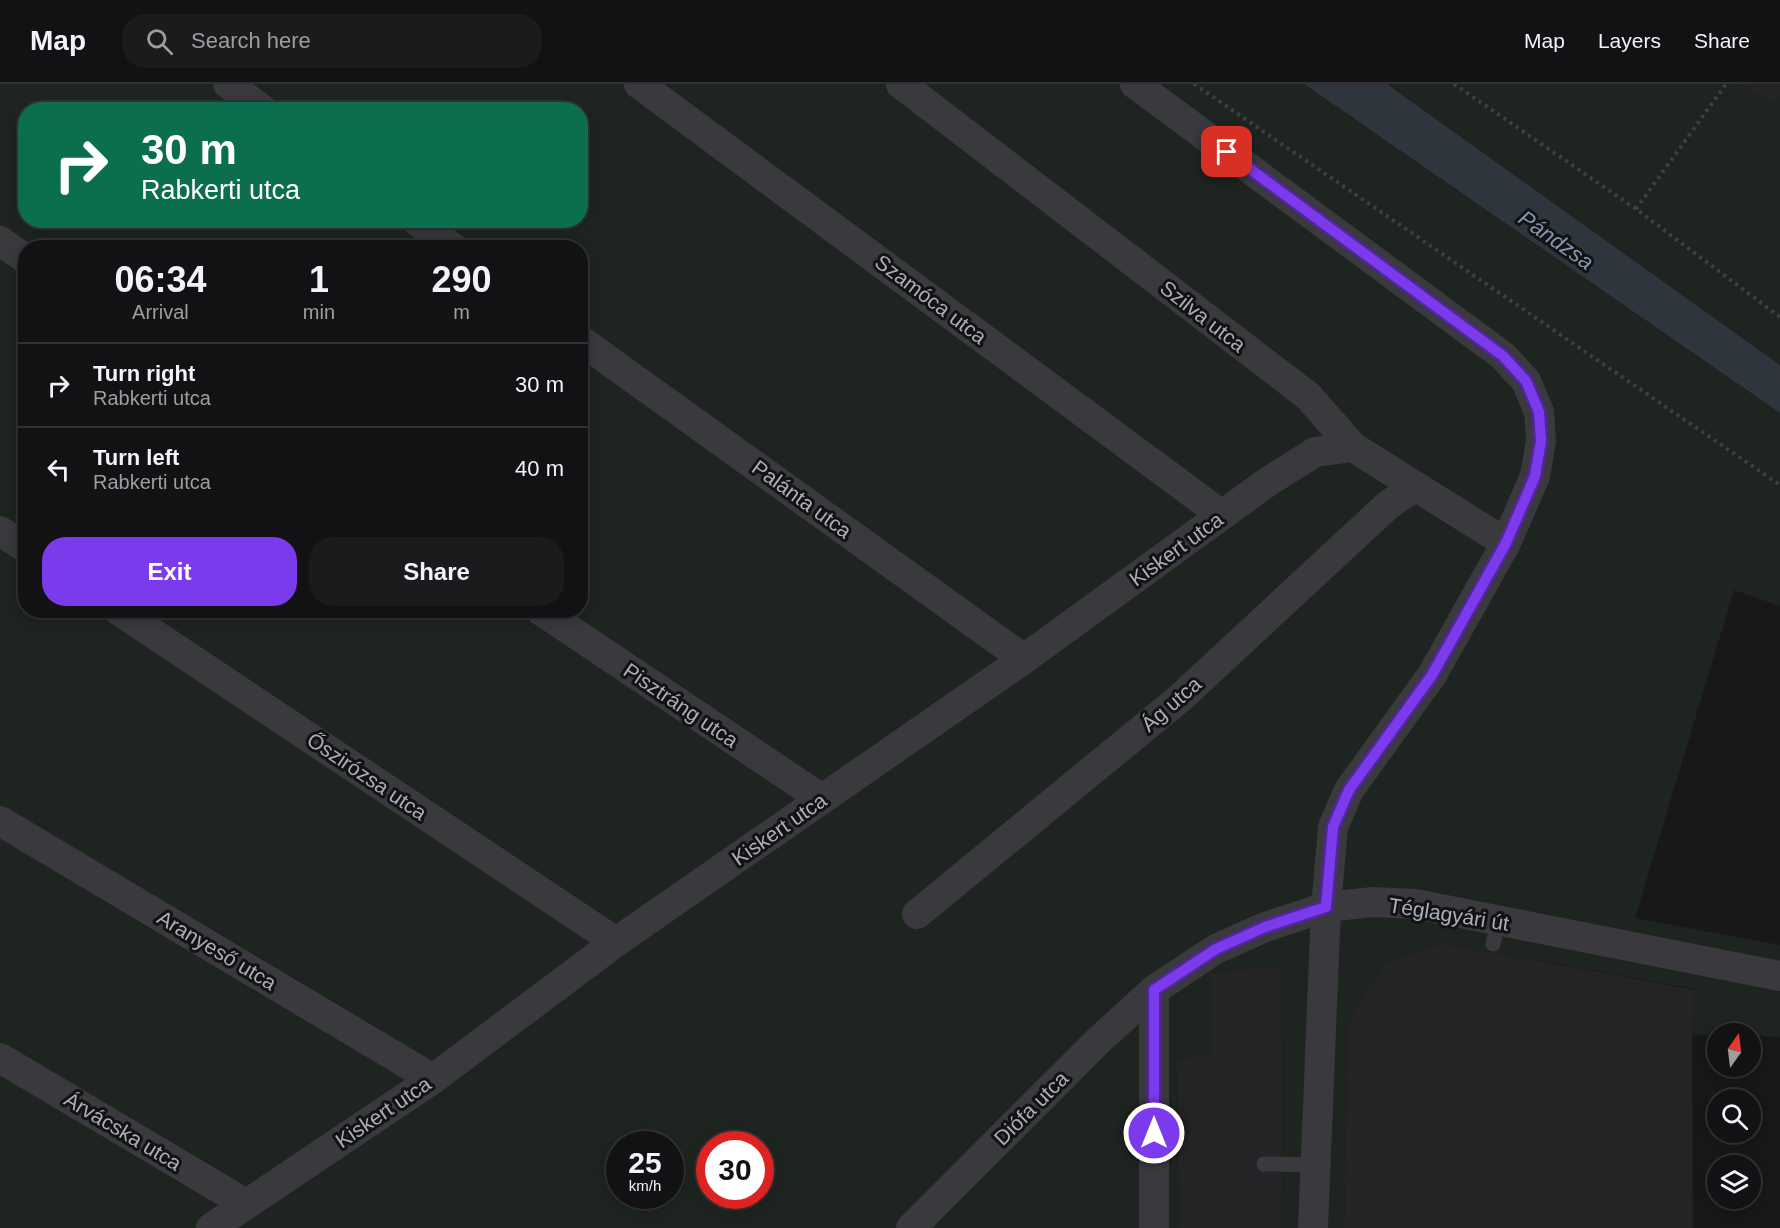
<!DOCTYPE html>
<meta charset="utf-8">
<style>
body{margin:0;font-family:Arial,sans-serif;background:#1b1b1d;color:#f1f3f6;height:100vh;display:flex;flex-direction:column;font-size:22px;white-space:nowrap}
*{box-sizing:border-box;margin:0}
p{font-size:20px;color:#9c9ea0}
.icon{flex:none;width:33px;height:33px;fill:none;stroke:currentColor;stroke-width:2;stroke-linecap:round;stroke-linejoin:round}
.map{position:relative;flex:1;overflow:hidden}
.side{position:absolute;left:18px;top:156px;width:570px;height:378px;display:flex;flex-direction:column;background:#121214;border-radius:24px;box-shadow:0 3px 15px #0003,0 0 0 2px #313234}
.side>*{flex:none}
.hud{position:absolute;left:18px;top:18px;width:570px;height:126px;border-radius:24px;box-shadow:0 3px 15px #0003,0 0 0 2px #313234;background:#0b6e4f;color:#fff;overflow:hidden}
.needle{width:39px;rotate:14deg}
.buttons{position:absolute;left:1707px;top:939px;display:grid;gap:12px}
.buttons a{display:grid;place-items:center;width:54px;height:54px;border-radius:50%;background:#121214;box-shadow:0 3px 15px #0003,0 0 0 2px #313234;font-size:30px}
.speed{position:absolute;left:606px;top:1047px;display:flex;gap:12px;font-size:30px;font-weight:700;text-align:center}
.speed>*{display:grid;place-content:center;width:78px;height:78px;border-radius:50%;background:#121214;box-shadow:0 3px 15px #0003,0 0 0 2px #313234;line-height:1}
.speed small{font-size:15px;font-weight:400}
.speed .limit{border:9px solid #d22;background:#fff;color:#111}
.pin{position:absolute;display:grid;place-items:center;width:51px;height:51px;color:#fff;margin:-26px;border-radius:12px;box-shadow:0 3px 9px #0006}
.me{position:absolute;width:66px;margin:-33px;rotate:0deg;stroke-linejoin:round;filter:drop-shadow(0 0 4px #0008)}
.turn{display:flex;align-items:center;gap:21px;height:126px;padding:0 24px;font-size:27px}
.turn .icon{width:78px;height:78px;stroke-width:2.5}
.turn b{display:block;font-size:42px;line-height:51px}
.eta{display:flex;justify-content:space-evenly;align-items:center;height:102px;text-align:center}
.eta b{font-size:36px;font-weight:600;line-height:42px}
.action{display:flex;gap:12px;margin-top:auto;padding:12px 24px}
.action a{flex:1;height:69px;border-radius:24px;background:#7c3aed;color:#fff;font-size:24px;font-weight:600;line-height:69px;text-align:center}
.action a+a{background:#1b1b1d;color:#f1f3f6}
ul{padding:0;list-style:none}
li{display:flex;align-items:center;gap:18px;height:84px;padding:0 24px;border-top:2px solid #313234}
li div{flex:1}
li b{display:block;font-size:22px}
li em{font-style:normal}
header{display:flex;align-items:center;gap:36px;box-sizing:border-box;height:84px;padding:0 30px;background:#121214;border-bottom:2px solid #313234}
header strong{font-size:28px}
nav{display:flex;gap:33px;margin-inline-start:auto;font-size:21px}
.search{width:420px;height:54px;background:#1b1b1d;display:flex;align-items:center;gap:15px;box-sizing:border-box;padding:0 21px;border-radius:24px;color:#9c9ea0;font-size:22px}
.map>svg:first-child{display:block}
.built{fill:#242427}
.green{fill:#1e241f;fill-rule:evenodd}
.water{fill:#2e353d}
.lines{fill:none;stroke-linecap:round;stroke-linejoin:round}
.path{stroke:#3f4045;stroke-width:4;stroke-dasharray:3 4.5;stroke-linecap:butt}
.service{stroke:#39393e;stroke-width:15}
.minor{stroke:#39393e;stroke-width:30}
.route-casing{stroke:#51269a;stroke-width:15}
.route{stroke:#7c3aed;stroke-width:10}
.labels{text-anchor:middle;dominant-baseline:central;stroke-width:6;stroke-linejoin:round;paint-order:stroke}
.street-label{font-size:21px;fill:#abaeb9;stroke:#131315}
.water-label{font-size:22px;font-style:italic;fill:#8398b2;stroke:#131315}
</style>
<header>
<strong>Map</strong>
<div class="search"><svg class="icon" aria-label="search" viewBox="0 0 24 24"><circle cx="10" cy="10" r="6"/><path d="M15 15l6 6"/></svg>Search here</div>
<nav><a>Map</a><a>Layers</a><a>Share</a></nav>
</header>
<div class="map">
<svg width="1780" height="1144" viewBox="0 0 1780 1144">
<rect width="100%" height="100%" fill="#18181a"/>
<!-- built -->
<path class="built" d="M1740,0H1780V11L1773,21Z
M1443,859L1695,906L1692,951L1693,1144H1344L1348,936L1384,879Z
M1283,880L1282,1144H1179L1176,974L1211,971V889Z"/>
<!-- green -->
<path class="green" d="M0,0H1304L1780,329V522L1734,506L1635,834L1780,861V953L1751,952L1750,950L1692,951L1694,905L1443,859L1384,879L1348,936L1344,1144H1282L1283,880L1211,889V971L1176,974L1179,1144H0ZM26,26H580V136H26ZM26,164H580V526H26ZM620,1060H670V1112H620ZM710,1060H760V1112H710Z
M1387,0H1740L1773,21L1780,11V281Z"/>
<!-- water -->
<path class="water" d="M1304,0H1387L1780,281V329Z"/>
<g class="lines">
<!-- path -->
<path class="path" d="M1194,0L1780,401
M1454,0L1636,125L1780,233
M1636,125L1726,0"/>
<!-- service -->
<path class="service" d="M1493,860L1499,837
M1264,1080L1315,1081"/>
<!-- minor -->
<path class="minor" d="M228,0L263,26
M639,0L1222,431
M901,0L1308,312L1353,363L1506,459
M1135,0L1503,272L1526,297L1539,328L1541,357L1535,392L1506,459L1432,591L1349,706L1333,743L1326,823L1313,1144
M416,136L453,164
M0,157L26,175
M580,256L1024,575
M0,447L26,464
M118,526L616,858
M540,526L822,715
M0,737L433,995
M917,830L1179,615L1387,422L1405,409L1418,404
M1154,906V1144
M0,974L246,1120
M211,1144L433,995L616,858L1024,575L1269,397L1315,368L1353,363
M911,1144L1098,957L1154,906L1216,865L1265,843L1326,823L1373,818L1415,820L1780,892"/>
</g>
<g class="lines">
<!-- route casing -->
<g class="route-casing">
<path id="route" d="M1154,1049V906L1216,865L1265,843L1326,823L1333,743L1349,706L1432,591L1506,459L1535,392L1541,357L1539,328L1526,297L1503,272L1227,68"/>
</g>
<!-- route -->
<use href="#route" class="route"/>
</g>
<g class="labels">
<!-- street labels -->
<g class="street-label">
<text transform="translate(931 215) rotate(37)">Szamóca utca</text>
<text transform="translate(1203 232) rotate(38)">Szilva utca</text>
<text transform="translate(802 415) rotate(36)">Palánta utca</text>
<text transform="translate(1176 465) rotate(-36)">Kiskert utca</text>
<text transform="translate(1171 620) rotate(-41)">Ág utca</text>
<text transform="translate(681 621) rotate(34)">Pisztráng utca</text>
<text transform="translate(367 692) rotate(34)">Őszirózsa utca</text>
<text transform="translate(779 745) rotate(-35)">Kiskert utca</text>
<text transform="translate(1449 830) rotate(9)">Téglagyári út</text>
<text transform="translate(217 866) rotate(31)">Aranyeső utca</text>
<text transform="translate(1031 1024) rotate(-45)">Diófa utca</text>
<text transform="translate(383 1028) rotate(-34)">Kiskert utca</text>
<text transform="translate(123 1047) rotate(31)">Árvácska utca</text>
</g>
<!-- water labels -->
<g class="water-label">
<text transform="translate(1556 156) rotate(35)">Pándzsa</text>
</g>
</g>
</svg>
<div class="buttons">
<a><svg class="needle" viewBox="-14 -14 28 28"><path d="M0-13l5 13h-10z" fill="#e53935"/><path d="M0 13l5-13h-10z" fill="#9c9ea0"/></svg></a>
<a><svg class="icon" aria-label="search" viewBox="0 0 24 24"><circle cx="10" cy="10" r="6"/><path d="M15 15l6 6"/></svg></a>
<a><svg class="icon" aria-label="layers" viewBox="0 0 24 24"><path d="M12 4l9 5-9 5-9-5zM3 14l9 5 9-5"/></svg></a>
</div>
<div class="speed"><div>25<small>km/h</small></div><div class="limit">30</div></div>
<div class="pin" style="left:1227px;top:68px;background:#d93025"><svg class="icon" aria-label="arrive" viewBox="0 0 24 24"><path d="M6 21V4h12l-3 4 3 4H6"/></svg></div>
<svg class="me" style="left:1154px;top:1049px" viewBox="-20 -20 40 40"><circle r="17" fill="#7c3aed" stroke="#fff" stroke-width="3"/><path d="M0-11L8 9 0 5-8 9z" fill="#fff"/></svg>
<div class="hud">
<div class="turn"><svg class="icon" aria-label="right" viewBox="0 0 24 24"><path d="M7 20v-9h11M14 6l5 5-5 5"/></svg><div><b>30 m</b>Rabkerti utca</div></div>
</div>
<section class="side">
<div class="eta">
<div><b>06:34</b><p>Arrival</p></div>
<div><b>1</b><p>min</p></div>
<div><b>290</b><p>m</p></div>
</div>
<ul>
<li><svg class="icon" aria-label="right" viewBox="0 0 24 24"><path d="M7 20v-9h11M14 6l5 5-5 5"/></svg><div><b>Turn right</b><p>Rabkerti utca</p></div><em>30 m</em></li>
<li><svg class="icon" aria-label="left" viewBox="0 0 24 24"><path d="M17 20v-9H6M10 6l-5 5 5 5"/></svg><div><b>Turn left</b><p>Rabkerti utca</p></div><em>40 m</em></li>
</ul>
<div class="action"><a>Exit</a><a>Share</a></div>
</section>
</div>
